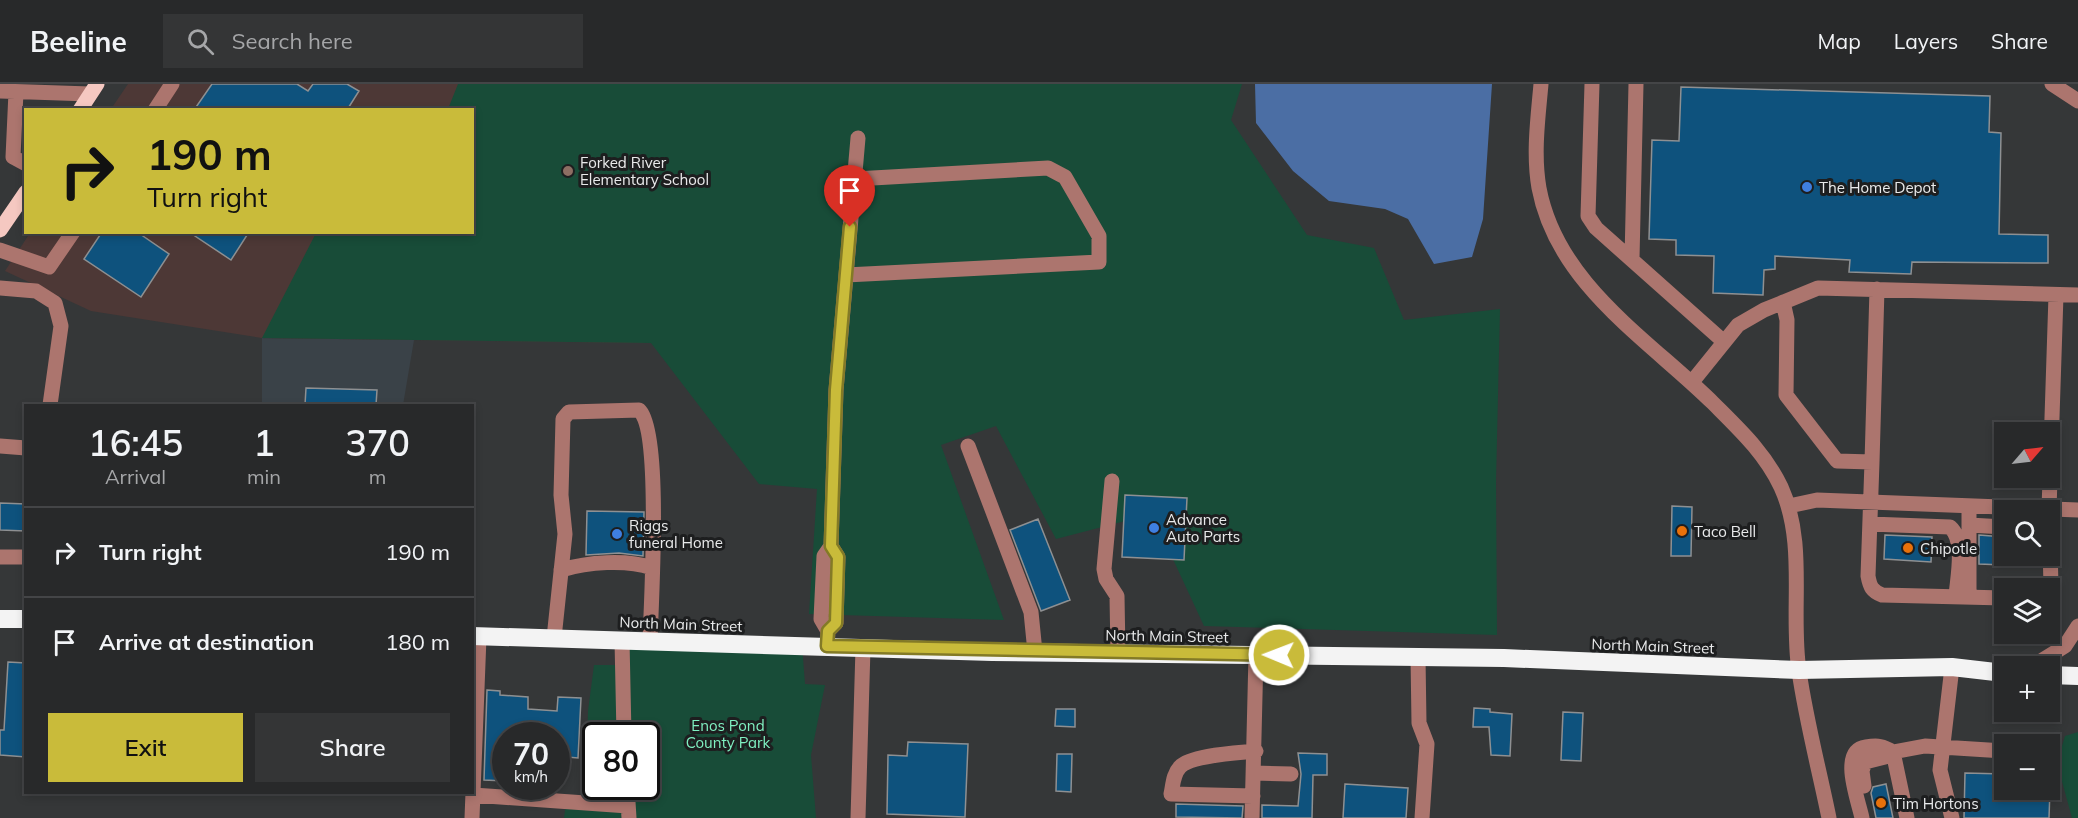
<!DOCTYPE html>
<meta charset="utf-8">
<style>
body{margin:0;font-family:Mulish,sans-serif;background:#343536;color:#f1f3f6;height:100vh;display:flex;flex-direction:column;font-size:22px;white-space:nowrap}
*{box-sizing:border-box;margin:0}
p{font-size:20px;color:#a5a6a8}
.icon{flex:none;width:33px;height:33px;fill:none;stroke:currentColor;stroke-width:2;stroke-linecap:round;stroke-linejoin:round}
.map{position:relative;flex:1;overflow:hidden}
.panel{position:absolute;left:24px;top:320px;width:450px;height:390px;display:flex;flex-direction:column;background:#28292a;border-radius:0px;box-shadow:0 3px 9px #0003,0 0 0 2px #444547}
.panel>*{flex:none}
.top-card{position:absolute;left:24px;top:24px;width:450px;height:126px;border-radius:0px;box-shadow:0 3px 9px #0003,0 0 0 2px #444547;background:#c9bb3a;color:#111;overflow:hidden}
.needle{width:39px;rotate:62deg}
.fabs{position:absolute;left:1994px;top:338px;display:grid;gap:12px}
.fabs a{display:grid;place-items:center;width:66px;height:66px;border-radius:0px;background:#28292a;box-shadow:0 3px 9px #0003,0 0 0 2px #444547;font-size:30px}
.speed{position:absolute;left:492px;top:638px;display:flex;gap:12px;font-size:30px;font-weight:700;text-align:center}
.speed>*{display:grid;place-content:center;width:78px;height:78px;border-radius:50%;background:#28292a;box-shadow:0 3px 9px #0003,0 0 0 2px #444547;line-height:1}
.speed small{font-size:15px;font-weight:400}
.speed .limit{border:3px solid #111;border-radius:9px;background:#fff;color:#111}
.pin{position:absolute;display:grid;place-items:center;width:51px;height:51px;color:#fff;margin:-62px -26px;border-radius:50% 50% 50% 0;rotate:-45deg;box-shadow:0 0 6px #0007}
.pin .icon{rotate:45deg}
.me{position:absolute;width:66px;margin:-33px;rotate:271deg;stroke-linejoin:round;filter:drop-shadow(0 0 4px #0008)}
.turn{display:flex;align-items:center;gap:21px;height:126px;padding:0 24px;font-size:27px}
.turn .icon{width:78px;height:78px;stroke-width:2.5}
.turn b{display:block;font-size:42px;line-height:51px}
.eta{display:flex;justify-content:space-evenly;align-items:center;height:102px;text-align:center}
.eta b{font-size:36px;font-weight:600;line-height:42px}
.action{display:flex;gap:12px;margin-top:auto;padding:12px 24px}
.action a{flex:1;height:69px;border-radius:0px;background:#c9bb3a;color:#111;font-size:24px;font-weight:600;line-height:69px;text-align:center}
.action a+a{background:#343536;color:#f1f3f6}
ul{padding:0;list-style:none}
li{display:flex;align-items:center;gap:18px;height:90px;padding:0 24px;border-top:2px solid #444547}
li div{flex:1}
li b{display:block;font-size:22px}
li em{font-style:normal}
header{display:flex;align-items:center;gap:36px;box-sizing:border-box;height:84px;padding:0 30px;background:#28292a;border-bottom:2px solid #444547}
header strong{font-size:28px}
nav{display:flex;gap:33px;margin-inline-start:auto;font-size:21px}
.search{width:420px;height:54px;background:#343536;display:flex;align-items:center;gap:15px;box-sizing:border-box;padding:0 21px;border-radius:0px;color:#a5a6a8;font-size:22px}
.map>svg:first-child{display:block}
.built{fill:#3a4248}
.education{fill:#4d3836}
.green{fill:#184c38;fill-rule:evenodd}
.water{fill:#4b6ea4}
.building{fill:#0e527d;stroke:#8e9092;stroke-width:1.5}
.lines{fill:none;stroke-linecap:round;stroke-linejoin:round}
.minor{stroke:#ac756e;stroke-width:15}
.major{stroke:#f5c8c1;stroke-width:15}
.highway{stroke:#f3f3f3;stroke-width:18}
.route-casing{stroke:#837a26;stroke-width:15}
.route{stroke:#c9bb3a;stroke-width:10}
.education-dot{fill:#8d6e63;stroke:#1d1e1f;stroke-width:2}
.shop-dot{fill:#3f7fe0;stroke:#1d1e1f;stroke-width:2}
.food-dot{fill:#e8710a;stroke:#1d1e1f;stroke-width:2}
.labels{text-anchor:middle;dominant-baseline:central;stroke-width:6;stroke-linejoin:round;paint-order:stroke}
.poi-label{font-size:15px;fill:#e9eaeb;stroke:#1d1e1f;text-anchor:start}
.street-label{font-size:15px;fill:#e9eaeb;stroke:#1d1e1f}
.park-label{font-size:15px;fill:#7ff0c1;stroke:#1d1e1f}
</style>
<header>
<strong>Beeline</strong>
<div class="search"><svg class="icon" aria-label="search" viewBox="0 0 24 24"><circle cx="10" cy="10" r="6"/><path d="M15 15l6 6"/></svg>Search here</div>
<nav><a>Map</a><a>Layers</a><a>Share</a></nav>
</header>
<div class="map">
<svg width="2078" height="734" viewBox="0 0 2078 734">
<rect width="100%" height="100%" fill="#353738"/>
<!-- built -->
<path class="built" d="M262,254L414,256L403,321H262Z"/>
<!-- education -->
<path class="education" d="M128,0H584L644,259L262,254L91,227L5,187L30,149L472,148V26L111,25Z"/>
<!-- green -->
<path class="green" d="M458,0H1242L1231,36L1307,151L1374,164L1404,236L1500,225L1496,397L1497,551L1204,542L1152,430L1056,455L996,342L941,361L1004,536L809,530L817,405L759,400L651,259L262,254L316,149L472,148V26L448,25Z
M622,556L802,561L805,600L825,601L811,671L816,734H564L567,711L588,712L592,693L587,663L588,627L594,581H616ZM596,651H646V702H596Z
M2078,648V734H2072L2057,679L2065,652Z"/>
<!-- water -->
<path class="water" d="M1255,0H1492L1483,135L1472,173L1434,180L1408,135L1385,125L1329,117L1293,87L1256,39Z"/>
<!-- building -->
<path class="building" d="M212,0H297L308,7L313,0H347L359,7L347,26H194Z
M1681,3L1990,12L1989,48L2001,49L1999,150L2048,151V179L1912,178L1911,190L1849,188L1850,176L1775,172V185L1764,186L1763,211L1713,209L1714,172L1676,171V156L1649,155L1652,56L1679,57Z
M102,148H137L169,170L141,213L84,175Z
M189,148H249L231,176Z
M306,304L377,306L376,321H305Z
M1125,411L1187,414L1184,476L1122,473Z
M0,419L26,420V447L0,446Z
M1672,422L1692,423L1691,472H1671Z
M587,427L644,428L643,472L619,469L586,471Z
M1038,435L1070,516L1041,527L1010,446Z
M1885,451L1932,453L1931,478L1884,475Z
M1979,451L2004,453V481L1979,480Z
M8,578L26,579V673L0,671V646H4Z
M487,606L500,607V611L528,613V625L557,627L558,613L581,614L578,674L556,672V651H506V697L484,696Z
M1474,624L1490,625V628L1512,630L1510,672L1491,671L1489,643H1473Z
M1056,625H1075V643L1055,642Z
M1563,628L1583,629L1581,677L1561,676Z
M908,658L968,660L965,733L887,730L888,671L907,672Z
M1298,669L1327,670V691H1313L1312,734H1262V721L1298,722L1301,690Z
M1057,670H1072L1071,708L1056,707Z
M1965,689L2004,690V705H2050L2049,734H1964Z
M1345,700L1408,704L1406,734H1343Z
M1886,700L1893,734H1876L1871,709L1873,703Z
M1176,720L1243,722L1242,734L1176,733Z"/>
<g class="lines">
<!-- minor -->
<path class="minor" d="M1541,0C1538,34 1533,70 1539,104C1557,200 1648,255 1713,319C1739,345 1765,369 1781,403C1807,460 1790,527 1799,587C1806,636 1819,685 1829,734
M1592,0L1588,132L1596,144L1723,257
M2052,0L2078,17
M0,7L90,10
M16,8L13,73L26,80
M155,26L172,0
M0,166L49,183L73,148
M1632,175L1636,0
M846,191L1099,178V152L1065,93L1048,84L855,95
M0,204L36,207L55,219L61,242L50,321
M1783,218L1787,236L1786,311L1837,377L1872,378L1877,205
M1692,298L1738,241L1764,226L1818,204L2078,211
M0,362L26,364
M968,362L1031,528L1035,568
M1872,378L1868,492C1870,503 1872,507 1882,511L2004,514
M1112,397L1104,485L1106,495L1117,512L1118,569
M1789,422L1817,416L2078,426
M1870,440L1950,443C1966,457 1957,494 1956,513
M1969,441L2004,443
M831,462L836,306L858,54
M0,473H26
M561,486C588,478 626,475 652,484
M2049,508L2051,502L2049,425L2056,211
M1969,513V422
M554,554L565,450L561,411L563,335L569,328L639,326C662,346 651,520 650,557
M622,556L624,651
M827,562L828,547L821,535L824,472L831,462L838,473L836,539L828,547
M1418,573L1419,639L1427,660L1422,734
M2033,582L2065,562L2078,542
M1952,583L1940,686L1952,734
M1254,689L1291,690
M627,702L629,734
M1864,702L1862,687L1865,678L1885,673L1893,668L1907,734
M473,711L628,722
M1253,712L1171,710C1173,701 1173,690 1180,683C1191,671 1238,669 1256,667
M472,734L479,553
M858,734L863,564
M1252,734L1256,571
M1862,734C1858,715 1839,667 1866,663C1878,661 1883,662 1893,668L1925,662L2004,667"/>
<!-- major -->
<path class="major" d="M80,26L97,0
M0,146L26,108"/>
<!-- highway -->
<path class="highway" d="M0,535H26
M472,552L992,568L1504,574L1799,586L1952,583L2004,589
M2049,591L2078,592"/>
</g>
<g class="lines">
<!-- route casing -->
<g class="route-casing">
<path id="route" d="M850,143L836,306L831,462L838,473L836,539L828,547L827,562L1279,571"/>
</g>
<!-- route -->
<use href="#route" class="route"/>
</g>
<!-- markers -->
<circle class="education-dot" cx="568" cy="87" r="6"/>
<g class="shop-dot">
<circle cx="1807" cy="103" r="6"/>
<circle cx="1154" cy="444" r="6"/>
<circle cx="617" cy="450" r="6"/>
</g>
<g class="food-dot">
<circle cx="1682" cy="447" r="6"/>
<circle cx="1908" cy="464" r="6"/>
<circle cx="1881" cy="719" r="6"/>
</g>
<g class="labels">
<!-- poi labels -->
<g class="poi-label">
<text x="580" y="78">Forked River<tspan x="580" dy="17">Elementary School</tspan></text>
<text x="1819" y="103">The Home Depot</text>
<text x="1166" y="435">Advance<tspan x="1166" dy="17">Auto Parts</tspan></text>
<text x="629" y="441">Riggs<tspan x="629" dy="17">funeral Home</tspan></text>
<text x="1694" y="447">Taco Bell</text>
<text x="1920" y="464">Chipotle</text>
<text x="1893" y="719">Tim Hortons</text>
</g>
<!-- street labels -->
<g class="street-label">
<text transform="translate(681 540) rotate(2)">North Main Street</text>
<text transform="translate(1167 552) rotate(1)">North Main Street</text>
<text transform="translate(1653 562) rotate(2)">North Main Street</text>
</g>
<!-- park labels -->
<g class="park-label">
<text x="728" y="641">Enos Pond<tspan x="728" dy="17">County Park</tspan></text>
</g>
</g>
</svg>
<div class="fabs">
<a><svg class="needle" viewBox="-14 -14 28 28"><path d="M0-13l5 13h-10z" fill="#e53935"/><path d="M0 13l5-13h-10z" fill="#a5a6a8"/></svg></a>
<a><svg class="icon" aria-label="search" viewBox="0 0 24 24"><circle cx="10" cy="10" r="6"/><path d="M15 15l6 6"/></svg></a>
<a><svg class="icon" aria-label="layers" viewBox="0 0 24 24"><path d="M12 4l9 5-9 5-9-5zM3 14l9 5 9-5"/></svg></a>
<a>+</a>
<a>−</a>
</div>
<div class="speed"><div>70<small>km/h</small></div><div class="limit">80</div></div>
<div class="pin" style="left:850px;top:143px;background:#d93025"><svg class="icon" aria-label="arrive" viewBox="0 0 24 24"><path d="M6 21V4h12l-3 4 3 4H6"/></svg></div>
<svg class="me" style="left:1279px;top:571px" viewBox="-20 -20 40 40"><circle r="17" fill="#c9bb3a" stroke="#fff" stroke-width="3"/><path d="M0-11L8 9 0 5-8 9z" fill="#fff"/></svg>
<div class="top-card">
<div class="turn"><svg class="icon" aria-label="right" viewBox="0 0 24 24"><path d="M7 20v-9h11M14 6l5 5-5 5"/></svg><div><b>190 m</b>Turn right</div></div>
</div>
<section class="panel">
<div class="eta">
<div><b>16:45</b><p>Arrival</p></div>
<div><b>1</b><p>min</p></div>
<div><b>370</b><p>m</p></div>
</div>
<ul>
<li><svg class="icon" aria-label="right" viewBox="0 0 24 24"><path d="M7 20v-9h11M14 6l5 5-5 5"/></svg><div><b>Turn right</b></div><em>190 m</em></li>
<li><svg class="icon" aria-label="arrive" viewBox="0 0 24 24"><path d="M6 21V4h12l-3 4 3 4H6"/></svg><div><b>Arrive at destination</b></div><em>180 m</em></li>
</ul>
<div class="action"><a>Exit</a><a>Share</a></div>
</section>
</div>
